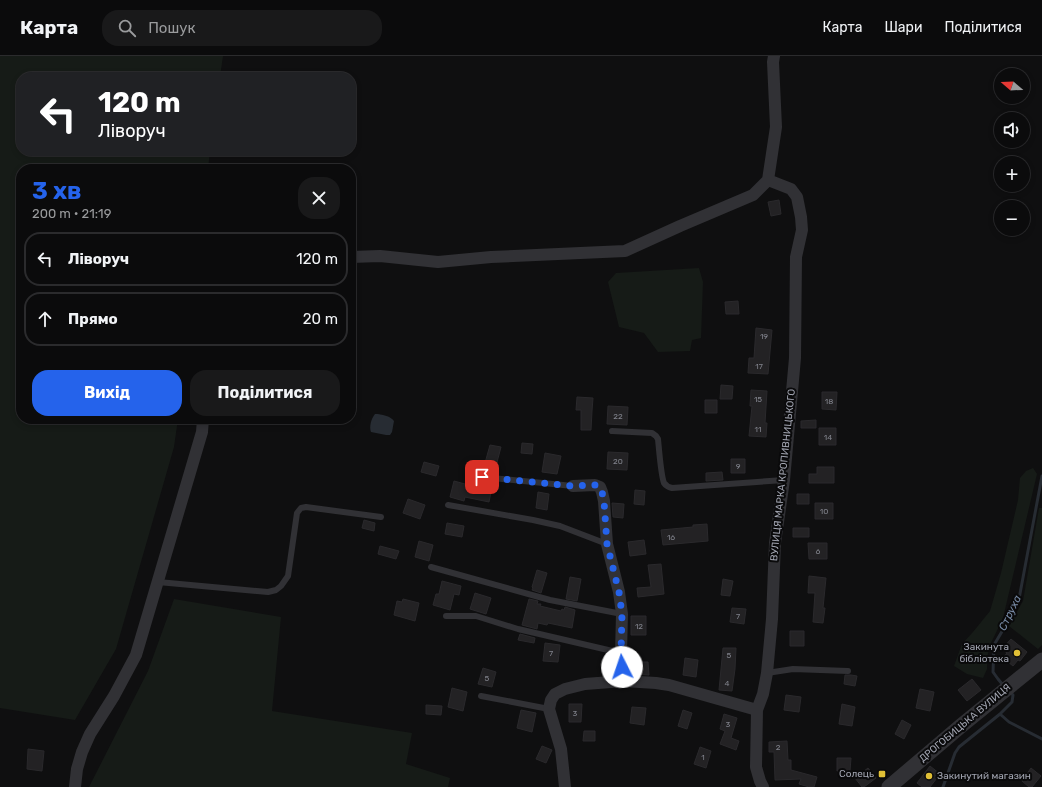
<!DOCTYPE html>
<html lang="uk">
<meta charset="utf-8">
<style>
body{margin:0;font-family:Rubik,sans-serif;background:#19191a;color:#f1f3f6;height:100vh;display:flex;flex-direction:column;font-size:15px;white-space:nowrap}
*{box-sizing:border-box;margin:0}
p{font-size:13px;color:#9a9b9d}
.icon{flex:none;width:22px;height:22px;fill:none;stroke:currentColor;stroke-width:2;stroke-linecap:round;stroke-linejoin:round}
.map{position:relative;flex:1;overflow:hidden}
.details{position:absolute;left:16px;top:108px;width:340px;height:260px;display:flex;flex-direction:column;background:#0b0b0c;border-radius:16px;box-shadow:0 2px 6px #0003,0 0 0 1px #2b2b2d}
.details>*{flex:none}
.hud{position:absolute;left:16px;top:16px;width:340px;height:84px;border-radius:16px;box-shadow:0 2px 6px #0003,0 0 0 1px #2b2b2d;background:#202124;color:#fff;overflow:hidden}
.needle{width:26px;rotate:289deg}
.buttons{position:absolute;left:994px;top:12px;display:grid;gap:8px}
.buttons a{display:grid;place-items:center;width:36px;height:36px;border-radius:50%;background:#0b0b0c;box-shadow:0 2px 6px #0003,0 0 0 1px #2b2b2d;font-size:20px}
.pin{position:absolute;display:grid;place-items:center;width:34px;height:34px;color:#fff;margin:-17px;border-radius:8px;box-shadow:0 2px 6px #0006}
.me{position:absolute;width:44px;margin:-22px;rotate:356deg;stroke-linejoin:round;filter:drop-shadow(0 0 3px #0008)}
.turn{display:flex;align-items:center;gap:14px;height:84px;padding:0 16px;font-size:18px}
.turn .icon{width:52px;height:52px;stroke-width:2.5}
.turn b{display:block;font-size:28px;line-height:34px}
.round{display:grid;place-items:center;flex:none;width:42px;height:42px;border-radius:16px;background:#19191a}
.overview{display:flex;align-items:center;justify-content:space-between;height:68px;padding:0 16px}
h1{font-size:24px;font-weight:700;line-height:30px;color:#2563eb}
.action{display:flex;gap:8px;margin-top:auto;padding:8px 16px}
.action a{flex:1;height:46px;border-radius:16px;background:#2563eb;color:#fff;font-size:16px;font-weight:700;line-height:46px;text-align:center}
.action a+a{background:#19191a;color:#f1f3f6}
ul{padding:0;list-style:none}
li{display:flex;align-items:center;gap:12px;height:54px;margin:0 8px 6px;padding:0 8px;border:2px solid #2b2b2d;border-radius:16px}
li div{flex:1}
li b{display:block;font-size:15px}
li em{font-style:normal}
header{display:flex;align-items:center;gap:24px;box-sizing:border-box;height:56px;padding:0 20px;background:#0b0b0c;border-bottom:1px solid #2b2b2d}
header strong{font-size:19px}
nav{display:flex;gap:22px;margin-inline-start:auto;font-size:14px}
.search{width:280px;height:36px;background:#19191a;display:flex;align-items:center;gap:10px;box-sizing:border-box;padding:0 14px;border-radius:16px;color:#9a9b9d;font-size:15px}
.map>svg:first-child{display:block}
.green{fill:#161b17}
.water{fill:#272c33}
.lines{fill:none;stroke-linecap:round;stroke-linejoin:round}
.stream{stroke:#272c33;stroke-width:3}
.building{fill:#232224;stroke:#2a292c}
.service{stroke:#313135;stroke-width:6}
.minor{stroke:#313135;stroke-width:12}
.tertiary{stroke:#313135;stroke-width:15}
.route{stroke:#2563eb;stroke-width:7;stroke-dasharray:0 12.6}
.poi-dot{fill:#e1c036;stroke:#0a0a0b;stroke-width:1.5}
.labels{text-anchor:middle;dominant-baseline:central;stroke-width:4;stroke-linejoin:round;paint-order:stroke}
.number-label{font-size:8px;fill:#81838c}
.street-label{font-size:10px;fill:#a1a4b0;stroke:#0a0a0b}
.poi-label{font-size:10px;fill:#a1a4b0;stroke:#0a0a0b;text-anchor:end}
.water-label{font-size:11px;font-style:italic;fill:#7a8da9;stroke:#0a0a0b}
</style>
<header>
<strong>Карта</strong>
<div class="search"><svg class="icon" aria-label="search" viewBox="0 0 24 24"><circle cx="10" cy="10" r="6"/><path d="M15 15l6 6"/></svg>Пошук</div>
<nav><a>Карта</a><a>Шари</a><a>Поділитися</a></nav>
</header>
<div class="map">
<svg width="1042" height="731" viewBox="0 0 1042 731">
<rect width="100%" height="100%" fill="#0f0f10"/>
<!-- green -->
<path class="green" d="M0,0H223L220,21H21V95H210L208,113H21V363H178L174,391L116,593L75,664L0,652Z
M699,212L703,226L701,282L692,284L690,295L658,296L644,277L619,271L608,226L616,217Z
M1033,412L1037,418L1003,562L991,587L987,601V613L983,622L967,618L954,610L962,588L973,576L990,555L1001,517L1018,444L1020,422L1026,415Z
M1039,452H1042V589L1038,593L1009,570L1023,545Z
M174,543L281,561L272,655L412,677L406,708L450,722L448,731H89L148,615Z"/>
<!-- water -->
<path class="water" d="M375,358C382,358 390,360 394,365L392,376L390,379H386L371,376C369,371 371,363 375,358Z"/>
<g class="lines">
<!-- stream -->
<path class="stream" d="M1003,629L998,623L993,616L994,589L1007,567L1019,543L1042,420
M1010,636L1013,639L1012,646L1000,658L1009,666L1042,683
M943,731L955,697L959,691L1000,658"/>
</g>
<!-- building -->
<path class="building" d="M779,144L781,158L771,160L768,146Z
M738,245L739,258H726L725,246Z
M756,272L772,274L768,318L748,317L749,302H754Z
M721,329L733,330L732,343H720Z
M751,334L767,335L765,367H767L766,381L749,380L752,350H750Z
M822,336H837L836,354L822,353Z
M577,341L593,342L592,355L591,374H581V354H576Z
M705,344H717V357H705Z
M608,350L628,351L627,369L607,368Z
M816,364V372H801V365Z
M819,372H836V389H819Z
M522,387L533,388L532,398L521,397Z
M490,389L501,391L496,410L485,407Z
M608,396L628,397L627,414L607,413Z
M545,397L561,400L557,418L542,416Z
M731,403H745V417H731Z
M424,406L439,410L436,420L421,416Z
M817,411H834V427H809V418H817Z
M722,416L723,424L706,425V417Z
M454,425L476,431L477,428L492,431L489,446L465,441L464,445L450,441Z
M635,434L645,435L644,449L634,448Z
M538,436L549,438L547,454L536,452Z
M797,438H809V448H797Z
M408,443L425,449L420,463L403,457Z
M612,447L624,448L623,462L613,461Z
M815,447H833V463H815Z
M364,464L375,467L374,475L362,472Z
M447,467L464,470L462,481L445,478Z
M707,468L708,485L663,489L661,474L693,471V469Z
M793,472H809V481H793Z
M644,484L646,498L630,500L628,486Z
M419,485L433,489L429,505L415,501Z
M808,487H827V503H809Z
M380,490L399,495L396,503L378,498Z
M661,508L664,538L638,541L637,532L651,531L648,509Z
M537,514L547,517L541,537L532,534L533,532L532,531Z
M809,520L826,522L823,552H825L823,567L813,566L815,537H808Z
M570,521L581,523L577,545L566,543Z
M723,523L733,525L730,540L721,539Z
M442,525L461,530L459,539L454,538L450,554L433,549L436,538H439Z
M475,537L491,542L486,558L470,553Z
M403,543L419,547L415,565L394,559L397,545L402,546Z
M529,543L538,545L537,548H541L540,550L561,555L562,553L564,554L565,551L575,554L572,572L548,567L547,569L538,567L537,573L522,569Z
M732,552L746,553L744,568L730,566Z
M631,560H646V579H631Z
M790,575H804V590H790Z
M520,578L535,582L534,587L518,584Z
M1011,583L1027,596L1020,605L1018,604L1013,610L1003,602L1007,597L1002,593Z
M545,587L560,589L558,606L543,605Z
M723,592H736L735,613L732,635L719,634Z
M685,602L698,604L696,621L683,619Z
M633,606H648L649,619L633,618Z
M483,612L496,616L492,631L478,628Z
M845,619H851L857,620L855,630L844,628Z
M972,623L981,634L967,645L958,634Z
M452,632L467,636L463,655L448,651Z
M920,633L934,636L930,655L916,652Z
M786,639L801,641L799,656L784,654Z
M569,648H582L581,666H569Z
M842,648L855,651L852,670L839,668Z
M426,649L442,650L441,659L426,658Z
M632,651L646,652L644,669L630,667Z
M521,654L536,657L532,676L517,672Z
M683,654L692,657L687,673L678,670Z
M724,658L737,662L731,682L739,685L736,694L720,688L725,675L720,673Z
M902,664L911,669L904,683L895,678Z
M584,675H595V685H583Z
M787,685L788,704H791V714L817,721L814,731H809L799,728L801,723L775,724L774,696H769V686Z
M542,690L552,694L546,707L536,703Z
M700,691L711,695L706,712L694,708Z
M28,693L44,695L42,715L27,713Z
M837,702H851L850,715H837Z
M930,710L940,718L930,731H922L917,727Z
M868,712L876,722L864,731H862L855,722Z
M1031,712L1041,720L1032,731H1029L1022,725Z"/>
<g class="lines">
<!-- service -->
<path class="service" d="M612,375L652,377L656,380L658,383C659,393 661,420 664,427C666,430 668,431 672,432L784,424
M482,421L573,430
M448,449L533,464L560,470L607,488
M431,511L550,544L622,558
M158,526L268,536L276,534L281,530L288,520L297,457L301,452L306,451L381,461
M446,560H476L518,573L621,597
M767,617L793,613L848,615
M481,640L549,653"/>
<!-- minor -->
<path class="minor" d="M351,201L380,200L438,206L491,201L625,195L680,170L753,139L768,124L776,71L773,6L774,0
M573,430L595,429L600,431L602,436L604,445L607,488L619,536L622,558L621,597L624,625
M75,731L77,713L82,696L90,678L114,640L136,599L202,376L203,363
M565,731L561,693L549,653L551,644L555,638L565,633L585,628L624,625L656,627L669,629L757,654
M763,731L760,725L756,711L757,654L763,638L767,617L772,563L775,487L784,424L795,302L796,201L802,174L801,161L797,141L791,133L768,124"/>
<!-- tertiary -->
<path class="tertiary" d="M889,731L962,669L1042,604"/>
</g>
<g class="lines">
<!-- route -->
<path class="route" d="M482,421L573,430L595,429L600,431L602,436L604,445L607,488L619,536L622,558L621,597L622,611"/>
</g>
<!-- markers -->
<g class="poi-dot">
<circle cx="1017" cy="597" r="4"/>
<rect x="878" y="714" width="8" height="8" rx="2"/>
<circle cx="929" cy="720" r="4"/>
</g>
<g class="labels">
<!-- number labels -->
<g class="number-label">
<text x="764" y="280">19</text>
<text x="759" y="310">17</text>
<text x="758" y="343">15</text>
<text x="829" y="345">18</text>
<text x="618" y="360">22</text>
<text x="758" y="373">11</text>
<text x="828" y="381">14</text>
<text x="618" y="405">20</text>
<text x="738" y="410">9</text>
<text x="824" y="455">10</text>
<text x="671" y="481">16</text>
<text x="818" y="495">6</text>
<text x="738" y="560">7</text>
<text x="639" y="570">12</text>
<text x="551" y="597">7</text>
<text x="729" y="599">5</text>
<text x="487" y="622">5</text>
<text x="727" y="627">4</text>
<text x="575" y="657">3</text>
<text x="728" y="668">3</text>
<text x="778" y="691">2</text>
<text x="703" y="701">1</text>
</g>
<!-- street labels -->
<g class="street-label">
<text transform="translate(783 419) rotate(-84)">ВУЛИЦЯ МАРКА КРОПИВНИЦЬКОГО</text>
<text transform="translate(965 667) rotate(-40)">ДРОГОБИЦЬКА ВУЛИЦЯ</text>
</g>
<!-- poi labels -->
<g class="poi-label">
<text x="1009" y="591">Закинута<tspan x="1009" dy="12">бібліотека</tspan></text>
<text x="874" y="718">Солець</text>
<text x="937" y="720" text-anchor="start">Закинутий магазин</text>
</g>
<!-- water labels -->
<g class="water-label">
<text transform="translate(1010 557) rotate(-64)">Струха</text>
</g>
</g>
</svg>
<div class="buttons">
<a><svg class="needle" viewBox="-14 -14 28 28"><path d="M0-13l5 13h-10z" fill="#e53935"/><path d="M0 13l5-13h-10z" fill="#9a9b9d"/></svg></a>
<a><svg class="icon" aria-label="sound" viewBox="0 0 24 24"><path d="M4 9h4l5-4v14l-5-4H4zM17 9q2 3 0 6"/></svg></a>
<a>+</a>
<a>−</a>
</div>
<div class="pin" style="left:482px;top:421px;background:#d93025"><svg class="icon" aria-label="arrive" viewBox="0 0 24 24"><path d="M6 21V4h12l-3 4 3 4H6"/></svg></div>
<svg class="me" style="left:622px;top:611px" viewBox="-20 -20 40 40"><circle r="19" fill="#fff"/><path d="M0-13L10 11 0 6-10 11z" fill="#2563eb"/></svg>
<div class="hud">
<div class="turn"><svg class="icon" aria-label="left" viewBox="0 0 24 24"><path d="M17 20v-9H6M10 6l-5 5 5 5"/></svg><div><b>120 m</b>Ліворуч</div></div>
</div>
<section class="details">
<div class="overview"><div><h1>3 хв</h1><p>200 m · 21:19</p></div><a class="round"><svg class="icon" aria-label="close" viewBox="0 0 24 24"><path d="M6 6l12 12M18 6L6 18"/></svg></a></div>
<ul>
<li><svg class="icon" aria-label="left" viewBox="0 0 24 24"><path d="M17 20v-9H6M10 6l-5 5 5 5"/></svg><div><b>Ліворуч</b></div><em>120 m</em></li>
<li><svg class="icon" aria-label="ahead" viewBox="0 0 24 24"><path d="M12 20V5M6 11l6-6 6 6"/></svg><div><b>Прямо</b></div><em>20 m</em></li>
</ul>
<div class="action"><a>Вихід</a><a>Поділитися</a></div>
</section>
</div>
